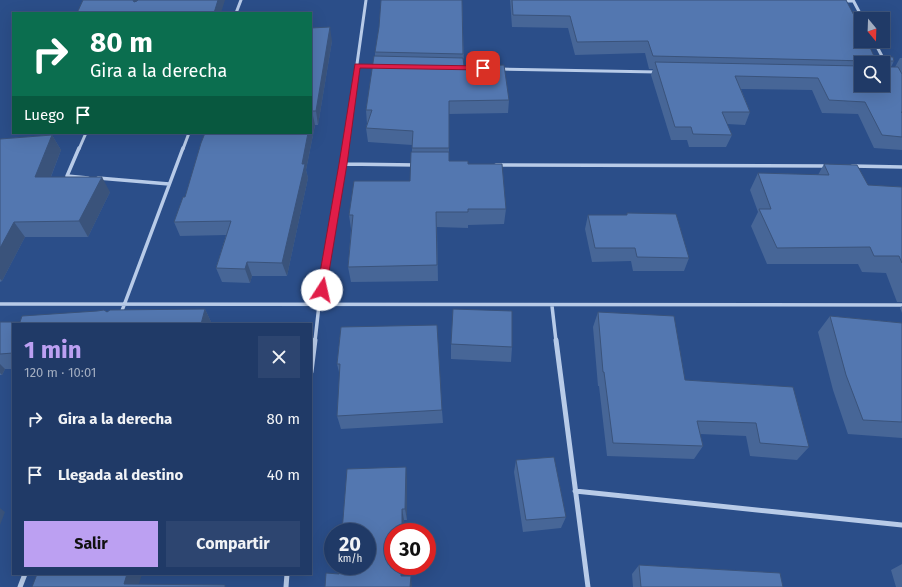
<!DOCTYPE html>
<html lang="es">
<meta charset="utf-8">
<style>
body{margin:0;font-family:"Fira Sans",sans-serif;background:#2d4570;color:#f1f3f6;height:100vh;display:flex;flex-direction:column;font-size:15px;white-space:nowrap}
*{box-sizing:border-box;margin:0}
p{font-size:13px;color:#a2adc0}
.icon{flex:none;width:22px;height:22px;fill:none;stroke:currentColor;stroke-width:2;stroke-linecap:round;stroke-linejoin:round}
.map{position:relative;flex:1;overflow:hidden}
.sheet{position:absolute;left:12px;top:323px;width:300px;height:252px;display:flex;flex-direction:column;background:#203a67;border-radius:0px;box-shadow:0 4px 16px #0002,0 0 0 1px #3d547b}
.sheet>*{flex:none}
.guide{position:absolute;left:12px;top:12px;width:300px;height:122px;border-radius:0px;box-shadow:0 4px 16px #0002,0 0 0 1px #3d547b;background:#0b6e4f;color:#fff;overflow:hidden}
.needle{width:26px;rotate:161deg}
.fabs{position:absolute;left:854px;top:12px;display:grid;gap:8px}
.fabs a{display:grid;place-items:center;width:36px;height:36px;border-radius:0px;background:#203a67;box-shadow:0 4px 16px #0002,0 0 0 1px #3d547b;font-size:20px}
.speed{position:absolute;left:324px;top:523px;display:flex;gap:8px;font-size:20px;font-weight:700;text-align:center}
.speed>*{display:grid;place-content:center;width:52px;height:52px;border-radius:50%;background:#203a67;box-shadow:0 4px 16px #0002,0 0 0 1px #3d547b;line-height:1}
.speed small{font-size:10px;font-weight:400}
.speed .limit{border:6px solid #d22;background:#fff;color:#111}
.pin{position:absolute;display:grid;place-items:center;width:34px;height:34px;color:#fff;margin:-17px;border-radius:8px;box-shadow:0 2px 6px #0006}
.me{position:absolute;width:44px;margin:-22px;rotate:10deg;stroke-linejoin:round;filter:drop-shadow(0 0 3px #0008)}
.turn{display:flex;align-items:center;gap:14px;height:84px;padding:0 12px;font-size:18px}
.turn .icon{width:52px;height:52px;stroke-width:2.5}
.turn b{display:block;font-size:28px;line-height:34px}
.then{display:flex;align-items:center;height:38px;padding:0 12px;background:#0003;gap:8px;font-size:15px}
.round{display:grid;place-items:center;flex:none;width:42px;height:42px;border-radius:0px;background:#2d4570}
.headline{display:flex;align-items:center;justify-content:space-between;height:68px;padding:0 12px}
h1{font-size:24px;font-weight:700;line-height:30px;color:#bca0f2}
.cta{display:flex;gap:8px;margin-top:auto;padding:8px 12px}
.cta a{flex:1;height:46px;border-radius:0px;background:#bca0f2;color:#111;font-size:16px;font-weight:700;line-height:46px;text-align:center}
.cta a+a{background:#2d4570;color:#f1f3f6}
ul{padding:0;list-style:none}
li{display:flex;align-items:center;gap:12px;height:56px;padding:0 12px}
li div{flex:1}
li b{display:block;font-size:15px}
li em{font-style:normal}
.map>svg:first-child{display:block}
.lines{fill:none;stroke-linecap:round;stroke-linejoin:round}
.street-far2{stroke:#b8cbe8;stroke-width:3}
.street-far1{stroke:#b8cbe8;stroke-width:3.5}
.street{stroke:#b8cbe8;stroke-width:5}
.wall{fill:#476697;fill-rule:evenodd}
.shaded-wall{fill:#3a537b}
.building{fill:#5377b0;stroke:#3a537b}
.route{fill:#e11d48;stroke:#92132f}
</style>
<div class="map">
<svg width="902" height="587" viewBox="0 0 902 587">
<rect width="100%" height="100%" fill="#2b4e89"/>
<g class="lines">
<!-- street-far2 -->
<path class="street-far2" d="M853,0L863,19
M842,1H853
M236,13L241,0
M874,41L884,60
M357,66H377
M500,69L657,72
M79,149L86,133
M183,149L189,133
M345,149L366,0"/>
<!-- street-far1 -->
<path class="street-far1" d="M79,148L67,176L88,178
M343,164L416,165
M496,165L828,166
M852,166L902,167
M98,178L169,184
M0,304L902,305
M552,306L556,341
M117,324L183,148
M315,341L319,305L345,148"/>
<!-- street -->
<path class="street" d="M556,340L588,587
M311,372L315,340
M575,491L902,525
M20,587L25,574
M286,587L287,574"/>
</g>
<!-- wall -->
<path class="wall" d="M462,0L464,66L509,100L508,113L449,114V161L468,164L506,209L504,224L468,225V228L437,227L438,281L351,282L348,267L351,229L349,215L410,181L412,152V145L368,142L366,128L367,124L366,110L375,56V52Z
M510,0H846L874,56L894,61L891,67H895L900,58H902V150L874,148L858,114L822,113L812,90L741,89L750,112L745,125L727,124L732,135L726,147H689L687,140H671L651,75L653,69H649L645,53L575,55L568,28L512,27ZM861,63H883L861,85Z
M311,28L332,41L318,125H315L306,170L308,178L287,276H252L250,283L222,282L216,268L226,235L180,236L174,222L185,197Z
M52,135L61,150L51,177L110,192L88,237H25L2,281L0,282V139Z
M824,164L868,185L902,187V302H897L886,273L862,272L858,264H767L751,226L758,212L750,190L758,173L818,175Z
M627,213L689,258L684,271H633L631,261L592,262L585,229L588,215H627Z
M902,306V313L900,308Z
M205,309L212,324H13V369H5L2,375H0V322H20L107,312Z
M598,312L685,380L809,447L797,460L750,456L746,436L700,434L703,446L694,459L607,456L599,386H598L593,327Z
M830,316L902,323V438L848,434L833,390L818,332Z
M341,327L442,410L443,423L341,429L337,416L340,376L337,364Z
M451,344L512,347L511,362L451,359Z
M516,460L566,517L561,528L523,532L514,472Z
M407,479V520H404L403,576L412,586V587H325L339,574Z
M902,564V587H896L891,570Z
M639,565L783,587H633L632,574Z"/>
<!-- shaded-wall -->
<path class="shaded-wall" d="M132,0H142L137,12Z
M218,0H225L221,13H214Z
M330,27L332,41L318,125L316,111Z
M312,111L315,125L306,170L308,178L287,276L282,263L308,133H311V116Z
M52,135L61,150L45,192L35,177Z
M102,177L110,192L88,237L79,221Z
M14,222L25,237L2,281L0,279V248Z
M247,262L252,276L250,283L245,269Z
M205,309L212,324H201Z
M0,364L5,369L2,375L0,373Z
M406,467L407,479V520L405,509Z
M0,508L5,512L0,525Z
M402,509L404,520V532H402Z
M401,566H403V585L401,576Z
M127,574H142L138,587L124,584Z
M411,576L412,586V587H410Z"/>
<!-- building -->
<path class="building" d="M83,0H133L134,2L137,1L138,0H218L214,13H77Z
M381,0H462L463,54L375,52L379,27Z
M512,0H846L861,29V41H867L874,56L893,57L894,61H888L887,65L890,67H898L902,74V112H901L902,113V137L882,135L865,102L829,100L818,78L735,76L750,112H722L732,135L693,134L691,127H675L655,62L861,66V85H883V63H871L868,61L653,56L648,41L577,42L570,16L513,15Z
M330,27L316,111H312L311,116V28Z
M374,56L463,58L464,66L504,65L509,100L449,101V148H412L413,131L366,128L372,110H366Z
M205,133H308L302,164H305L282,263L247,262L245,269L216,268L231,221L174,222L183,197H185L201,143Z
M52,135L35,177H102L79,221L14,222L0,248V139Z
M411,152H449V161H468V164H502L506,209H468V212H436L437,265L348,267L353,215H349L354,181H410Z
M824,164L857,165L868,185L902,187V263L899,256H874L870,247L777,248L759,209H771L758,173L829,175Z
M627,213L676,214L689,258L637,257L635,248H595L588,215H627Z
M205,309L201,324H13V353L0,354V322H20L22,316L97,311L104,310L107,312L110,310Z
M453,309L512,311V347L451,344Z
M598,312L674,316L685,380L793,387L809,447L760,443L756,423L697,421L703,446L613,443L604,372H603Z
M830,316L902,323V422L863,420L846,375Z
M437,325L442,410L337,416L340,364H337L341,327Z
M554,457L566,517L526,520L516,460Z
M406,467L405,509H402V532H393V566H401V576H411L410,587H325L326,573L339,574L340,566H367V532H342L347,469Z
M639,565L780,573L783,587H641Z
M37,574H127L124,584L225,585V587H32Z"/>
<!-- route -->
<path class="route" d="M355,64L483,66L487,68L483,70L360,68L347,164L326,290L322,293L317,290L339,164Z"/>
</svg>
<div class="fabs">
<a><svg class="needle" viewBox="-14 -14 28 28"><path d="M0-13l5 13h-10z" fill="#e53935"/><path d="M0 13l5-13h-10z" fill="#a2adc0"/></svg></a>
<a><svg class="icon" aria-label="search" viewBox="0 0 24 24"><circle cx="10" cy="10" r="6"/><path d="M15 15l6 6"/></svg></a>
</div>
<div class="speed"><div>20<small>km/h</small></div><div class="limit">30</div></div>
<div class="pin" style="left:483px;top:68px;background:#d93025"><svg class="icon" aria-label="arrive" viewBox="0 0 24 24"><path d="M6 21V4h12l-3 4 3 4H6"/></svg></div>
<svg class="me" style="left:322px;top:290px" viewBox="-20 -20 40 40"><circle r="19" fill="#fff"/><path d="M0-13L10 11 0 6-10 11z" fill="#e11d48"/></svg>
<div class="guide">
<div class="turn"><svg class="icon" aria-label="right" viewBox="0 0 24 24"><path d="M7 20v-9h11M14 6l5 5-5 5"/></svg><div><b>80 m</b>Gira a la derecha</div></div>
<div class="then">Luego<svg class="icon" aria-label="arrive" viewBox="0 0 24 24"><path d="M6 21V4h12l-3 4 3 4H6"/></svg></div>
</div>
<section class="sheet">
<div class="headline"><div><h1>1 min</h1><p>120 m · 10:01</p></div><a class="round"><svg class="icon" aria-label="close" viewBox="0 0 24 24"><path d="M6 6l12 12M18 6L6 18"/></svg></a></div>
<ul>
<li><svg class="icon" aria-label="right" viewBox="0 0 24 24"><path d="M7 20v-9h11M14 6l5 5-5 5"/></svg><div><b>Gira a la derecha</b></div><em>80 m</em></li>
<li><svg class="icon" aria-label="arrive" viewBox="0 0 24 24"><path d="M6 21V4h12l-3 4 3 4H6"/></svg><div><b>Llegada al destino</b></div><em>40 m</em></li>
</ul>
<div class="cta"><a>Salir</a><a>Compartir</a></div>
</section>
</div>
